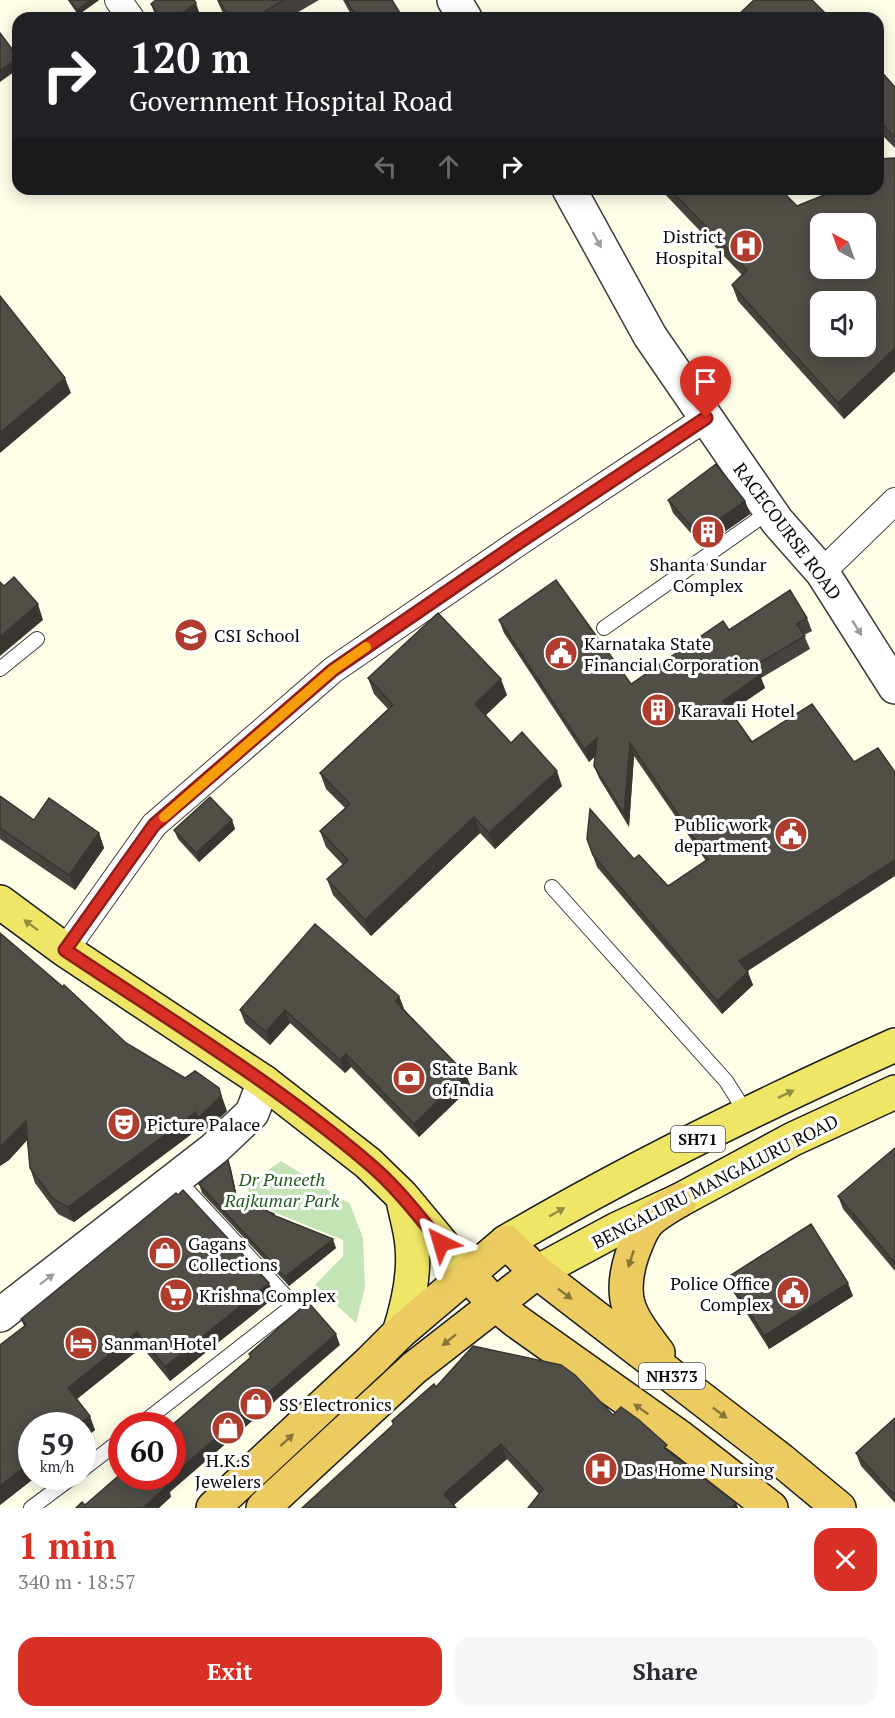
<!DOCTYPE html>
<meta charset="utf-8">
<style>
body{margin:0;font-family:"PT Serif",serif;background:#f7f7f7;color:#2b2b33;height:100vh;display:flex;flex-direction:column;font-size:22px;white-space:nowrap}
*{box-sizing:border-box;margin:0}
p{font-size:20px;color:#7c7c81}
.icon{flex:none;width:33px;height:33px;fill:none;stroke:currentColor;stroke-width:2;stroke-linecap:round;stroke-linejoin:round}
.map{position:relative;height:1508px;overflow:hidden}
.panel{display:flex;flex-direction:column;background:#fff;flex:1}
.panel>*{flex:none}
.top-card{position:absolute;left:12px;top:12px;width:872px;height:183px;border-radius:18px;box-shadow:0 3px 15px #0003;background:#202124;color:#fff;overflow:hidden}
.needle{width:39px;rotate:320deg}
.buttons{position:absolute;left:810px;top:213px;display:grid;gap:12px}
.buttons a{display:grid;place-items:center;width:66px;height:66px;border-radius:12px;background:#fff;box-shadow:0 3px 15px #0003;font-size:30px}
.speed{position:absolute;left:18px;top:1412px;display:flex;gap:12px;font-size:30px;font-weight:700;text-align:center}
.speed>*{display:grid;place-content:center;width:78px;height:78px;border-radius:50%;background:#fff;box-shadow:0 3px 15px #0003;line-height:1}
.speed small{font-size:15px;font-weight:400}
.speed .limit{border:9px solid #d22;background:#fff;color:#111}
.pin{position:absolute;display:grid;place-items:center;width:51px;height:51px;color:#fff;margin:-62px -26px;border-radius:50% 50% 50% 0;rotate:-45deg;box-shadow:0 0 6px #0007}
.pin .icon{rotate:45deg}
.me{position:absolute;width:66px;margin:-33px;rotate:320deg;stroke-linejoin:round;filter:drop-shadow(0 0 4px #0008)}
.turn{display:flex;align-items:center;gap:21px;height:126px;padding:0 18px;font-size:27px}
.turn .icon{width:78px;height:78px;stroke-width:2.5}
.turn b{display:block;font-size:42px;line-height:51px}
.lanes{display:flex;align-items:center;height:57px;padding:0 18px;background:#0003;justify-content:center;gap:30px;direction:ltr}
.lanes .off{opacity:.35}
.round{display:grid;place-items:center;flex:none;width:63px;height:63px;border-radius:18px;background:#f7f7f7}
.headline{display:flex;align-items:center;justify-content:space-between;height:102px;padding:0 18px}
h1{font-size:36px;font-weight:800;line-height:45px;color:#d93025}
.action{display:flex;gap:12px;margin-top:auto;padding:12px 18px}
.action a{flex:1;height:69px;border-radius:18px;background:#d93025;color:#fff;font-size:24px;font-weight:800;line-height:69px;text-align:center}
.action a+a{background:#f7f7f7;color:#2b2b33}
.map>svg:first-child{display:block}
.green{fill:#c5e4b5}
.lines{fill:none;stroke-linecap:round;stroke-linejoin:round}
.service-casing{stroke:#3d3d3d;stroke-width:16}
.minor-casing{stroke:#3d3d3d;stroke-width:28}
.tertiary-casing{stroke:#3d3d3d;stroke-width:36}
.primary-casing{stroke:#1b1b1b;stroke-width:36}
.trunk-casing{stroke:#1b1b1b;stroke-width:36}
.service{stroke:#fff;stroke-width:14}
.minor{stroke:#fff;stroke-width:26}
.tertiary{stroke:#fff;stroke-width:33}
.primary{stroke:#efe566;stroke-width:33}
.trunk{stroke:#eccc60;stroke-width:33}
.wall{fill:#46423d}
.shaded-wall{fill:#393632}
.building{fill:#514d47;stroke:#393632;stroke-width:1.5;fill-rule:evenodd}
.oneway{fill:#9d9d9d}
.oneway2{fill:#938d41}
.oneway3{fill:#867539}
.route-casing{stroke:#8d1f18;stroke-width:15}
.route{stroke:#d93025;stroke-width:10}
.slow{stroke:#f59e0b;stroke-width:10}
.labels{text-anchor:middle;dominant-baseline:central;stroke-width:6;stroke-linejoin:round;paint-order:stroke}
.shield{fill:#fff;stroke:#545454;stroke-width:1.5}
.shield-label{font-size:16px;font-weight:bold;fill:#0a0a0a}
.poi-label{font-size:18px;fill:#0a0a0a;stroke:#fff;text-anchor:start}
.street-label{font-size:18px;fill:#0a0a0a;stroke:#fff}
.park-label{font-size:18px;font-style:italic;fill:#225c20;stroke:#fff}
</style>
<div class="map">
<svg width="895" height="1508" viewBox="0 0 895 1508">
<rect width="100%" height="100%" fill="#fefde8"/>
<!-- green -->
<path class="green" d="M281,1161L350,1204L363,1238L365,1287L356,1323L315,1285L343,1256V1240L249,1202L248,1185Z"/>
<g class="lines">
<!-- service casing -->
<g class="service-casing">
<path id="service" d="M604,628L770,511
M0,669L37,639
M552,887L726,1081L747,1114
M140,1425L294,1305L177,1179
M82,1470L122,1439
M31,1508L74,1476"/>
</g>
<!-- minor casing -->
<g class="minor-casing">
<path id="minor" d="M118,0L131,18
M822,572L895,501
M65,950L154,825L333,670L521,541L706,418"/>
</g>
<!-- tertiary casing -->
<g class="tertiary-casing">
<path id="tertiary" d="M454,0L465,18
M569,189L650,336L777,521L822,572L895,687
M0,1315L214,1149L252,1113L264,1082"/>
</g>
<!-- primary casing -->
<g class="primary-casing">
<path id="primary" d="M0,902L65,950L264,1082L368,1163L402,1196L467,1274
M506,1242C632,1168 763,1104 895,1045
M537,1272L617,1229L680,1200L793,1139L895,1092
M399,1333C408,1305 415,1276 412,1246C411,1231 406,1215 403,1200"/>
</g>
<!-- trunk casing -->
<g class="trunk-casing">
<path id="trunk" d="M467,1274L495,1304L516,1321L681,1438L771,1508
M658,1353C631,1317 617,1301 632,1255C636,1244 641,1229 649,1221C657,1213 670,1206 680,1200
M213,1508L371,1361L399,1333L506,1242L537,1272L781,1460L839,1508
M263,1508L414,1368L537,1272"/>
</g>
<!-- service -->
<use href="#service" class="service"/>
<!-- minor -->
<use href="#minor" class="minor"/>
<!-- tertiary -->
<use href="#tertiary" class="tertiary"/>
<!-- primary -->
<use href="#primary" class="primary"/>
<!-- trunk -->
<use href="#trunk" class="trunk"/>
</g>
<!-- wall -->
<path class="wall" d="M68,0H99L78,15Z
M217,0H319L288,18H225L222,11Z
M343,0H392L403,18H353Z
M151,4L199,12L191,18H158L154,12Z
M878,68L895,87V148L880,133L878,134Z
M895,158V371L844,419L738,301L732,285L742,275L660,189H780L797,206L829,193L827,189H878Z
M668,500L745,501L750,514L703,547L673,513Z
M807,618L812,631L804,635L810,649L761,678L765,688L730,711L747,971L753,985L722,1014L597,867L587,839L634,859L668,886L706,861L634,756L629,827L599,778L594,766L595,756L589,762L504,633L499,620L631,684L729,630Z
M368,678L507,695L485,715L511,743L562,786L495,849L480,833L371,936L333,895L327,879L343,865L326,847L320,831L345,808L326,789L320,773L388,709L374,694Z
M0,796L34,820L99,833L104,848L75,890L0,839Z
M232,820L235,829L199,862L178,839L174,830Z
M399,996L404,1009L471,1087L419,1137L351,1067L345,1073L290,1023L270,1045L245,1023L240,1010Z
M126,1043L227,1111L204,1133L201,1127L74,1222L58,1214L35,1183L30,1168L27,1140L9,1160L0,1166Z
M895,1148V1271L843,1209L838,1196Z
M228,1160L231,1169L237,1198L274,1214L275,1216L336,1248L289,1286L202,1193L199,1184Z
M728,1277L853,1296L769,1349L732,1290Z
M275,1297L170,1381L142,1347L77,1399L95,1430L32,1476H37L0,1505L24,1326L21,1319Z
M436,1387L613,1415L669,1451L736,1503L738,1508H528L539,1494L507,1459L454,1505L393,1425L392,1421Z
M895,1418V1503L861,1466L856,1453Z"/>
<!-- shaded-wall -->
<path class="shaded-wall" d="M91,0H99L78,15L77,10Z
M196,3L199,12L191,18H175Z
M18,58V69L0,82V71Z
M895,348V371L844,419L838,403Z
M65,378L71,393L0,453V433Z
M745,501L750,514L703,547L698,534Z
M38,604L43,620L0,656V637Z
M760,675L765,688L727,714L723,701Z
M501,679L507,695L481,720L475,704Z
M597,738L602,750L589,762L584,749Z
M630,743L634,756L629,827L624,814Z
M557,771L562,786L495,849L489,833Z
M474,817L480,833L371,936L365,920Z
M232,820L235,829L199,862L196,853Z
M99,833L104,848L75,890L69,875Z
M895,860V876L743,974L739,961Z
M748,972L753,985L722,1014L717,1001Z
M399,996L404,1009L395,1001Z
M285,1010L290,1023L270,1045L266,1032Z
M346,1054L351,1067L345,1073L340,1060Z
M466,1074L471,1087L419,1137L414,1124Z
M219,1088L227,1111L204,1133L198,1118Z
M196,1112L201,1127L74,1222L68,1207Z
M26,1121L31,1136L9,1160L0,1166V1147Z
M228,1160L231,1169L239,1206L236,1197Z
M333,1239L336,1248L289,1286L285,1277Z
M269,1283L275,1297L170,1381L165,1367Z
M848,1283L853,1296L769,1349L764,1336Z
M137,1332L142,1347L73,1402L68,1388Z
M336,1334L340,1345L170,1492L171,1497L159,1508H143L165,1482Z
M90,1416L95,1430L82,1440V1425H78Z
M501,1444L507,1459L450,1508L444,1494Z
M32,1461V1476H37L0,1505V1486Z
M736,1503L738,1508H732Z"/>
<!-- building -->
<path class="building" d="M69,0H91L77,10Z
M156,0H194L196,3L175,18H161L151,4Z
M219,0H284L264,12L268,18H229Z
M346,0H392L403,18H357Z
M754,0H812L830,18H735Z
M0,33L18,57L0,71Z
M878,68L895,87V137L878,120Z
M895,158V348L838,403L732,285L747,270L670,189H780L797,206L829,193L828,189H878V159ZM820,224H866V268H820ZM820,302H866V346H820Z
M0,296L65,378L0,433Z
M716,464L745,501L698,534L668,500Z
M14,577L38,604L0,637V582L4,586Z
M556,580L631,684L723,621L729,630L790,590L807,618L797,624L805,636L754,666L760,675L723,701L752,742L812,704L854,762L878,748L895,772V860L739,961L748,972L717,1001L593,855L587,839L590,809L634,859L639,855L668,886L708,859L630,743L624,814L594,766L597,738L584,749L499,620Z
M438,613L501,679L475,704L511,743L522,732L557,771L489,833L474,817L365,920L327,879L348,860L320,831L350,804L320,773L393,705L368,678Z
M0,796L34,820L49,798L99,833L69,875L0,828Z
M210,797L232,820L196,853L174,830Z
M315,924L399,996L395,1001L466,1074L414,1124L346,1054L340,1060L285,1010L266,1032L240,1010Z
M0,933L63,987L64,985L126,1043L185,1078L195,1071L219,1088L221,1096L198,1118L196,1112L68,1207L53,1199L30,1168L26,1121L0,1147Z
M895,1148V1263L838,1196Z
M228,1160L236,1197L274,1214L273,1215L333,1239L285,1277L199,1184Z
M183,1190L269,1283L165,1367L137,1332L68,1388L90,1416L78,1425H32V1461L0,1486V1345L26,1325L21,1319L176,1193L178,1195Z
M811,1224L848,1283L764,1336L728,1277Z
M308,1302L336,1334L172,1476V1425L251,1357L249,1354Z
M473,1346L561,1365L575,1375L613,1415L621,1407L639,1420L667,1445L664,1448L736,1503L732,1508H528L543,1489L501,1444L444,1494L456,1508H302L394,1424L392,1421L434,1384L436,1387Z
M895,1418V1496L856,1453Z
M122,1473V1476H172L165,1482L167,1486L143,1508H76L82,1502L85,1505Z"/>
<!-- one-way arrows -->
<defs><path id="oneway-solid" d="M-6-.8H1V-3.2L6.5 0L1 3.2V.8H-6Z" transform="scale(1.5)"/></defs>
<g class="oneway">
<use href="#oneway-solid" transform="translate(597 240) rotate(61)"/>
<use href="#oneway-solid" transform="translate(857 628) rotate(58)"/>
<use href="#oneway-solid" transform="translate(47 1279) rotate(-37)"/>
</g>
<g class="oneway2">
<use href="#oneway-solid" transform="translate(31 925) rotate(-143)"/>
<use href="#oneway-solid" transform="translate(786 1094) rotate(-26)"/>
<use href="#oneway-solid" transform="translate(557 1212) rotate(-30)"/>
</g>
<g class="oneway3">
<use href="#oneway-solid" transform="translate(631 1259) rotate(108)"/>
<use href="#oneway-solid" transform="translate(565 1294) rotate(37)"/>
<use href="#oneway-solid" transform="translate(449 1340) rotate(141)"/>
<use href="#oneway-solid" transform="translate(641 1409) rotate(-145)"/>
<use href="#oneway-solid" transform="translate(720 1413) rotate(37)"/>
<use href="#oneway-solid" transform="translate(287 1440) rotate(-43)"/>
</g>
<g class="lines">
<!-- route casing -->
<g class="route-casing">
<path id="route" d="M441,1243C418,1215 395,1185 367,1162C274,1083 167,1018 65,950L154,825L333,670L521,541L706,418"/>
</g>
<!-- route -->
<use href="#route" class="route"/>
<!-- slow -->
<path class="slow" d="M164,817L333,670L366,647"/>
</g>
<!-- icons -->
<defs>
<g id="hospital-disc" transform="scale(1.725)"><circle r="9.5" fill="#af3c2c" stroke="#fff"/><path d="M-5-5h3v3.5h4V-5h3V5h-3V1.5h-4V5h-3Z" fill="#fff"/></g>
<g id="building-disc" transform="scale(1.725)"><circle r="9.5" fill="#af3c2c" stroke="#fff"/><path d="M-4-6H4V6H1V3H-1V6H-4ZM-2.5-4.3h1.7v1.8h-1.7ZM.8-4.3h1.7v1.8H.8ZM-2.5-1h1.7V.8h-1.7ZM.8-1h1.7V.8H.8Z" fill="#fff"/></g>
<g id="school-disc" transform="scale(1.725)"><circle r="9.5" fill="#af3c2c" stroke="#fff"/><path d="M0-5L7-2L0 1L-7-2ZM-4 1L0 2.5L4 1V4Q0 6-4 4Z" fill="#fff"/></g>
<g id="civic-disc" transform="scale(1.725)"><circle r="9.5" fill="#af3c2c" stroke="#fff"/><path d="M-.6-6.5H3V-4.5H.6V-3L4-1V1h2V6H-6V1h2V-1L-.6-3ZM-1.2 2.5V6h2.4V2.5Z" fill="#fff"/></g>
<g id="bank-disc" transform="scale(1.725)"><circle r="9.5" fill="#af3c2c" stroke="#fff"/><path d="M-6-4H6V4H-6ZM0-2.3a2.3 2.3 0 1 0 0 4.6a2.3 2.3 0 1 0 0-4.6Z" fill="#fff"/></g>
<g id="theatre-disc" transform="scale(1.725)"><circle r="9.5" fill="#af3c2c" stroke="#fff"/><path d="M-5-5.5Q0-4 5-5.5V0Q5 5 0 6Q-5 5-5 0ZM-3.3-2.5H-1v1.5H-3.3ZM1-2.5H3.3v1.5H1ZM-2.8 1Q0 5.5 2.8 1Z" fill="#fff"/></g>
<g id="shop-disc" transform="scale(1.725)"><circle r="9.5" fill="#af3c2c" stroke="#fff"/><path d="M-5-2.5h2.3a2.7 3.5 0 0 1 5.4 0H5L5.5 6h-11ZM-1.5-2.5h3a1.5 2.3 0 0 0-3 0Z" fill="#fff"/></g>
<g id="supermarket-disc" transform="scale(1.725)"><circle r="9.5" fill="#af3c2c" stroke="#fff"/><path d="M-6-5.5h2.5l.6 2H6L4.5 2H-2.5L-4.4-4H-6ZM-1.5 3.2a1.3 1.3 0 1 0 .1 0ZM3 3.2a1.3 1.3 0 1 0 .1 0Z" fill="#fff"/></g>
<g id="hotel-disc" transform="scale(1.725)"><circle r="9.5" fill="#af3c2c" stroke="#fff"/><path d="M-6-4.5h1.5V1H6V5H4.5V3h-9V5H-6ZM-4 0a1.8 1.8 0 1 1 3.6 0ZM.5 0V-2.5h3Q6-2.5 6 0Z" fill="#fff"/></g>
</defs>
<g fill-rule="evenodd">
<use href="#hospital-disc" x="746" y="246"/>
<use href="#building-disc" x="708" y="532"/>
<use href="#school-disc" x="191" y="635"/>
<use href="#civic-disc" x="561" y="653"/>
<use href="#building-disc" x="658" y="710"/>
<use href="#civic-disc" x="791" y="834"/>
<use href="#bank-disc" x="409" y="1078"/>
<use href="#theatre-disc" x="124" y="1124"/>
<use href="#shop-disc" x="165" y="1253"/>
<use href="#civic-disc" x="793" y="1293"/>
<use href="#supermarket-disc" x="176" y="1295"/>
<use href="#hotel-disc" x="81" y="1343"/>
<use href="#shop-disc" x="256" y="1404"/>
<use href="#shop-disc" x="228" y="1428"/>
<use href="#hospital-disc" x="601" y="1469"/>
</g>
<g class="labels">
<!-- shield labels -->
<g class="shield">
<rect x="671" y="1126" width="54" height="26" rx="4.5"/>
<rect x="639" y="1363" width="66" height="26" rx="4.5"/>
</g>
<g class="shield-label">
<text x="698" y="1139">SH71</text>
<text x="672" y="1376">NH373</text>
</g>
<!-- poi labels -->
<g class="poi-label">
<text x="723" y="236" text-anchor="end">District<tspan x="723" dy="21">Hospital</tspan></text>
<text x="708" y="564" text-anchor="middle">Shanta Sundar<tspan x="708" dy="21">Complex</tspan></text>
<text x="214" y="635">CSI School</text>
<text x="584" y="643">Karnataka State<tspan x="584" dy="21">Financial Corporation</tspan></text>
<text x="681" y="710">Karavali Hotel</text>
<text x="768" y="824" text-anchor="end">Public work<tspan x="768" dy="21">department</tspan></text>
<text x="432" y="1068">State Bank<tspan x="432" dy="21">of India</tspan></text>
<text x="147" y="1124">Picture Palace</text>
<text x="188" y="1243">Gagans<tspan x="188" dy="21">Collections</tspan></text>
<text x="770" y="1283" text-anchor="end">Police Office<tspan x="770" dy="21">Complex</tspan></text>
<text x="199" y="1295">Krishna Complex</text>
<text x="104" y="1343">Sanman Hotel</text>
<text x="279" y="1404">SS Electronics</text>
<text x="228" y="1460" text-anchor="middle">H.K.S<tspan x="228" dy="21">Jewelers</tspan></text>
<text x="624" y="1469">Das Home Nursing</text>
</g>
<!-- street labels -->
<g class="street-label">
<text transform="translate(788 531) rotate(53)">RACECOURSE ROAD</text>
<text transform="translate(715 1181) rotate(-27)">BENGALURU MANGALURU ROAD</text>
</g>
<!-- park labels -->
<g class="park-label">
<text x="282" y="1179">Dr Puneeth<tspan x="282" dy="21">Rajkumar Park</tspan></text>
</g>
</g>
</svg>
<div class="buttons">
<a><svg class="needle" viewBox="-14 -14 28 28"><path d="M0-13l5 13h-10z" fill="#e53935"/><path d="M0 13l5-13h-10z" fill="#7c7c81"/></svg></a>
<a><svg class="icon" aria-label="sound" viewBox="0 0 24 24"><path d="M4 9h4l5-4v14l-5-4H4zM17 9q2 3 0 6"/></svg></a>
</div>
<div class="speed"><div>59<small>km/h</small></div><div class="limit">60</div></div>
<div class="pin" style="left:706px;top:418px;background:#d93025"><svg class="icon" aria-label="arrive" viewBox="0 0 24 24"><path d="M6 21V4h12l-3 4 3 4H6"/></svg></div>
<svg class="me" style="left:441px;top:1243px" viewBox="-20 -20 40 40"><path d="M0-17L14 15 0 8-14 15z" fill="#d93025" stroke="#fff" stroke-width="4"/></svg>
<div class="top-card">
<div class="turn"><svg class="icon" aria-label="right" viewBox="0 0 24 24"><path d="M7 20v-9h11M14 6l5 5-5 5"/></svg><div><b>120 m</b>Government Hospital Road</div></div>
<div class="lanes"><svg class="icon off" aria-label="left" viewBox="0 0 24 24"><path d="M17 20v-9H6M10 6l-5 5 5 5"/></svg><svg class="icon off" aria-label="ahead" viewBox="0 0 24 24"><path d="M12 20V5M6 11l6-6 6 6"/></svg><svg class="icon" aria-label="right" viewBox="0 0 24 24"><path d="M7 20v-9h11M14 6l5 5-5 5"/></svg></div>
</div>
</div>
<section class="panel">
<div class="headline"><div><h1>1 min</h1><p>340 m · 18:57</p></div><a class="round" style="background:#d93025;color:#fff"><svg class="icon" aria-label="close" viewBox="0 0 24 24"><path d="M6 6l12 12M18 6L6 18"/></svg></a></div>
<div class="action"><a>Exit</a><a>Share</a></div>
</section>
